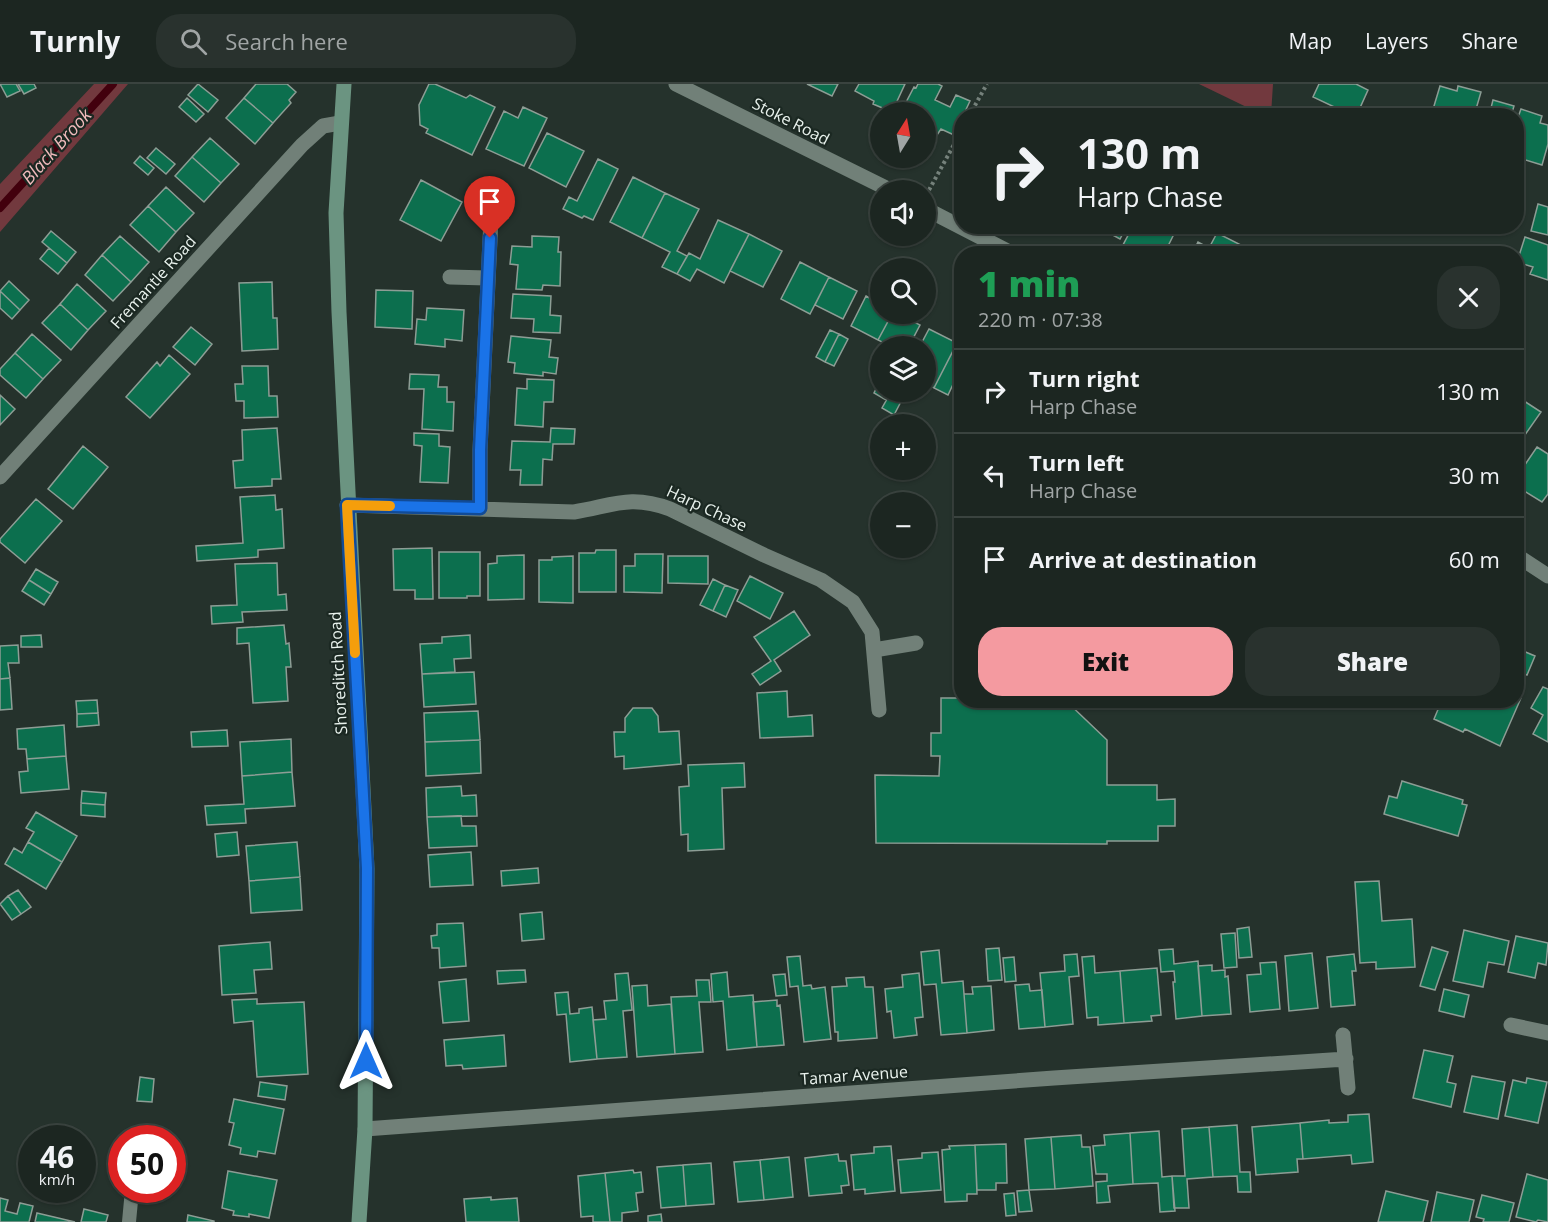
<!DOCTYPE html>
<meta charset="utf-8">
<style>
body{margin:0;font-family:"Open Sans",sans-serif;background:#29322e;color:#f1f3f6;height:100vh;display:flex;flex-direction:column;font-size:22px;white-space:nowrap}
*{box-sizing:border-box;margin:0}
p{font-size:20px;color:#a0a5a5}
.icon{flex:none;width:33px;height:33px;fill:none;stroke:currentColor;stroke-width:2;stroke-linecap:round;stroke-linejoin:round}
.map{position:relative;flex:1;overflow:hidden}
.sheet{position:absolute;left:954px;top:162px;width:570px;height:462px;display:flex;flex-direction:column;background:#1c2621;border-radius:24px;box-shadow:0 2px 4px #0004,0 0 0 2px #3a433f}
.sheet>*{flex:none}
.top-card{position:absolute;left:954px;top:24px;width:570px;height:126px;border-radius:24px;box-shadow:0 2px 4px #0004,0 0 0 2px #3a433f;background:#1c2621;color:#f1f3f6;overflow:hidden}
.needle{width:39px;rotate:11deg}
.tools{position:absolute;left:870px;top:18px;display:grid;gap:12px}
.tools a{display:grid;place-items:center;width:66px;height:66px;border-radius:50%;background:#1c2621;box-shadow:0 2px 4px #0004,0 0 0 2px #3a433f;font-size:30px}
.speed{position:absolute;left:18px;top:1041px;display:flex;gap:12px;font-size:30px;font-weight:700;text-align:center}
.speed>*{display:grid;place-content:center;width:78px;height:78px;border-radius:50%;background:#1c2621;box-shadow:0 2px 4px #0004,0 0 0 2px #3a433f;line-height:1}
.speed small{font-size:15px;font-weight:400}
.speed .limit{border:9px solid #d22;background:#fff;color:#111}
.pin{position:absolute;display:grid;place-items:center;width:51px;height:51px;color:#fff;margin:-62px -26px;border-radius:50% 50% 50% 0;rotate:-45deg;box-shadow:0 0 6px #0007}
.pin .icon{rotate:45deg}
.me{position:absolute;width:66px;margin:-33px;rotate:0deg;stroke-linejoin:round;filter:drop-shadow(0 0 4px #0008)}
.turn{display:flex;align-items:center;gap:21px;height:126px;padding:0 24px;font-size:27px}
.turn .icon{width:78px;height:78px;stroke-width:2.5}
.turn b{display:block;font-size:42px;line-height:51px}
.round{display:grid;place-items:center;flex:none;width:63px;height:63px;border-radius:24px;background:#29322e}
.headline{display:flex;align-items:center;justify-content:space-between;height:102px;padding:0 24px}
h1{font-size:36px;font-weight:800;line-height:45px;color:#1e9e55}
.cta{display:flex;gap:12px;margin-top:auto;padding:12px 24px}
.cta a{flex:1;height:69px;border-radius:24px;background:#f49aa0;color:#111;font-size:24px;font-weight:800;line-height:69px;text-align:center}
.cta a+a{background:#29322e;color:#f1f3f6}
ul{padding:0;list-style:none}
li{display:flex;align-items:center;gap:18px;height:84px;padding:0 24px;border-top:2px solid #3a433f}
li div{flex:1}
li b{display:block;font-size:22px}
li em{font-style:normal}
header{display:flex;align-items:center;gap:36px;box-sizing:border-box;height:84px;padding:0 30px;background:#1c2621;border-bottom:2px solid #3a433f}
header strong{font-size:28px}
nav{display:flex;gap:33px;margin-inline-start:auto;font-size:21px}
.search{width:420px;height:54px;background:#29322e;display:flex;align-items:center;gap:15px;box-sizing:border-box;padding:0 21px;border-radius:24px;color:#a0a5a5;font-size:22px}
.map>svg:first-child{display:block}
.green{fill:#72393e}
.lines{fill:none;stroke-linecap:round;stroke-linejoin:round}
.stream{stroke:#42000d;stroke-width:8}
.building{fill:#0c6f4e;stroke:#8d9d95;stroke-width:1.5}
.path{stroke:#75817b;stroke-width:4;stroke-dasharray:3 3;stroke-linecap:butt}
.service{stroke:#718078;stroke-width:14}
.minor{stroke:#718078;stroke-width:15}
.secondary{stroke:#6b9481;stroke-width:15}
.route-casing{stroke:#114b97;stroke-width:15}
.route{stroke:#1a73e8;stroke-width:10}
.slow{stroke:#f59e0b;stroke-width:10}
.labels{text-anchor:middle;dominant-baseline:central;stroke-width:4.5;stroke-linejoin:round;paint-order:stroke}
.street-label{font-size:16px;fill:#e9f2ed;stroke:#1b2822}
.water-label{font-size:18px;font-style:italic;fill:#f0babc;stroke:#1b2822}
</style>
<header>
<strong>Turnly</strong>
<div class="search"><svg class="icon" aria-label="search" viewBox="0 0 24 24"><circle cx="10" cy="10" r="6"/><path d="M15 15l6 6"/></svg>Search here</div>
<nav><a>Map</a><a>Layers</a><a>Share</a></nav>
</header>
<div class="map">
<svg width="1548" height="1138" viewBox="0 0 1548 1138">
<rect width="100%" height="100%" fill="#25322c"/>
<!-- green -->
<path class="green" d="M94,0H128L0,148V100Z
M1199,0H1273L1271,31H1263Z"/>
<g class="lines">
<!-- stream -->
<path class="stream" d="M0,124L113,0"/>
</g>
<!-- building -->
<path class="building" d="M0,0H16L20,7L7,13Z
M18,0H34L36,4L24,10Z
M198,0L218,16L208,28L188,11Z
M256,0H287L296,8L289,16L291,19L273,39L244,14Z
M429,0H435L466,14L470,11L495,23L472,71L426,49L428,45L420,41L419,21Z
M807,0H838L832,12Z
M859,0H905L892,28L873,20L874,17L855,7Z
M918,0H938L942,2L935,16L950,23L956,11L970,17L954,51L941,45L937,51L926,45V28H901L914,3L916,4Z
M1319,0H1356L1368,6L1359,26L1351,23L1347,29L1313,13Z
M1440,2L1457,7L1458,2L1481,8L1474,32H1431Z
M187,14L204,30L196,38L179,23Z
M244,14L273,39L255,60L226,34Z
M1493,16L1514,22L1511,32H1482L1485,23L1491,24Z
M523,23L547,34L524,82L486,65L504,27L518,34Z
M1521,25L1542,32L1540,39L1548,41V60L1542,81L1516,73V39Z
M547,49L584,67L566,103L529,84Z
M210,54L239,80L221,99L192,73Z
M156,64L175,80L166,90L147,74Z
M140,72L154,84L148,91L134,79Z
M192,73L221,99L204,118L175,92Z
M598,75L618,85L593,136L584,132L582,134L563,125L569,113L577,117Z
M633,93L665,109L642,154L610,138Z
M421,96L462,118L441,157L400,136Z
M166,103L194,129L176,148L148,122Z
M665,109L699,125L677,167L687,172L677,190L662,183L670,168L642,154Z
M1538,120L1548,123V151L1531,147Z
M148,122L176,148L159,168L130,141Z
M718,136L749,150L724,199L697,185L690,197L677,190L689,169L700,175Z
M1096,142H1127L1120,155Z
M1133,142H1178L1164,170H1148L1140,165L1139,168L1123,161Z
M51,147L76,168L67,179L42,158Z
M1217,149L1241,161L1237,170H1192L1198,158L1209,164Z
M749,150L782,167L763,203L730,187Z
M120,152L149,178L131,198L102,171Z
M532,152L559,153L558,168H561L560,202L543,201L542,206L516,205L518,181L510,180L512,162L532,163Z
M1525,153L1548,161V196L1530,190L1533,183L1517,178Z
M49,164L67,179L58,190L40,175Z
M102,171L131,198L113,217L85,191Z
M800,178L829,193L810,230L781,215Z
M829,193L857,207L843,235L815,221Z
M9,197L29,216L20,226L0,207Z
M272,198L273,234H277L278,265L242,267L239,199Z
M77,200L106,227L88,246L60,220Z
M376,206L413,207L412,245L375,243Z
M0,207L20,226L12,235L0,224Z
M513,210L551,212L550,231L561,232L560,249L533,248L534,235L511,234Z
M866,212L880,220V230H892L878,256L851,242Z
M60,220L88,246L71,266L42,239Z
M427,224L464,226L462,257L445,255V263L415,260L417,235L426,236Z
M892,230H899L920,241L909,262H890L878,256Z
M191,243L212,260L195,281L173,263Z
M929,245L957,259L934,304L926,299V262H920Z
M830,246L839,250L825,278L816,273Z
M32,250L61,276L43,295L15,269Z
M839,250L848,255L834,282L825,278Z
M511,252L551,256L549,273L558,274L556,290L543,288V292L514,289L515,279L508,278Z
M957,259L962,261V297L956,294L948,311L934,304Z
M15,269L43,295L26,314L0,291V285Z
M169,271L190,290L150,334L126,313L157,278L160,282Z
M242,282H268L269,312H277L278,333L244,334V317H236L235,300H243Z
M410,290L439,291L438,303H447V318H454L453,347L422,345L424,305H409Z
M527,295L554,296L553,318H544L543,343L515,341L517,304L527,305Z
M880,297V308H891L886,316L874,309Z
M891,308H906L894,331L882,324Z
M0,311L15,325L0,341Z
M1524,317L1541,328L1520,358L1516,355V327Z
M277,344L281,395H272V402L235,404L233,377L243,376L242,346Z
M551,344L575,345L574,360H553L552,376L543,375L542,401H520L521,386H510L512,357L550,358Z
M414,349L439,350V362L450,363L448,399L420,398L422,362L414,361Z
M83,362L108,383L73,425L48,405Z
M1537,363L1548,370V410L1542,418L1516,402V394Z
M275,411L276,426L282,425L284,464L258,466V473L197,477L196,462L243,459L240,413Z
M36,415L62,437L25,479L0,458V455Z
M432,464L433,515H415V506H394L393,465Z
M596,466H616V508H579V469H595Z
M439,468H480V512H467V514H439Z
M635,470H663L662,509L624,508V482H635Z
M524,471V515L488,516V480L497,479V472Z
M573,472V519L539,518V476H552V473Z
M668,472H708V500L668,499Z
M277,479L278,511L286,510L287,526L242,528L243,538L212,540L211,522L237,521L235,480Z
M36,485L58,498L51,510L29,496Z
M750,492L783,509L770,535L737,517Z
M713,495L725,501L713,527L700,521Z
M29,496L51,510L44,521L22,507Z
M725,501L738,506L726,533L713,527Z
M794,527L810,551L774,576L781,587L760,601L752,590L771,577L754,553Z
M284,541L286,560L289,559L291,583H286L288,617L253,619L249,559L237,560V544Z
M41,551L42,563H21V552Z
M470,551L471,574L454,575L455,588L422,590L420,560L442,559V553Z
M18,561L19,579H8L10,594L0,595V562Z
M1516,564L1535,572L1527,591L1516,587Z
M474,588L476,620L424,623L422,590Z
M10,594L12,625L0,626V595Z
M1543,603L1548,605V658L1533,650L1543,631L1531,624Z
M787,607L788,633L812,631L813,652L760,654L757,609Z
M1516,612L1521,614L1500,662L1465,645L1463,648L1434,635L1442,616H1516Z
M941,614H962V616H1065L1107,656V701H1157V716L1175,715V742H1158V757H1107V760L876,759L875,691L939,692L940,672H931V649H941Z
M97,616L98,629L77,630L76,617Z
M633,624H652L658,632L659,648L679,647L681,680L624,685V672L615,673L614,648H625V634Z
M478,627L480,656L425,658L424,629Z
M98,629L99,641L77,643V630Z
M64,641L66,672L27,675L26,665H18L17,645Z
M227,646L228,662L192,663L191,648Z
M291,655L292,688L242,692L240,658Z
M480,656L481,689L426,692L425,658Z
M66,672L69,705L21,709L19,688L28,687L27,675Z
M744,679L745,703L722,704L724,765L688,767V750L681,751L679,703L689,702L688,681Z
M292,688L295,722L245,725L246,739L207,741L205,722L244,720L242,692Z
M1402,697L1463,716L1462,720L1467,721L1458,752L1384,730L1389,712L1397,714Z
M461,702L462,712L476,711L477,732L427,733L426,704Z
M82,707L106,709L105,721L81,719Z
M81,719L105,721V733L81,731Z
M36,728L77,752L62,778L28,758L34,748L26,744Z
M461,732L462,742H476L477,762L429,764L427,733Z
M237,748L239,771L217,773L215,750Z
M28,758L62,778L46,805L5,780L14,764L22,769Z
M297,758L300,793L249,797L246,762Z
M471,768L473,801L430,803L428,771Z
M538,784L539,799L502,802L501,787Z
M300,793L302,826L251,829L249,797Z
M1379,797L1382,837L1412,835L1415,883L1376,885V878L1360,879L1355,798Z
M18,806L31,823L21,830L8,812Z
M8,812L21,830L12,836L0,820Z
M542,828L544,855L522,857L520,830Z
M463,839L466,882L440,884L439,864H432L431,852L437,851V840Z
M1249,843L1252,873L1239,874L1237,845Z
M1464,846L1509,857L1504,881L1488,878L1483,903L1453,897Z
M1235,849L1237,883L1224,884L1221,850Z
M1516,852L1548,859L1546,881L1538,879L1535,894L1508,888Z
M270,858L272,885L254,886L256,909L222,911L219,862Z
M1432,863L1448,868L1435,906L1420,902Z
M999,864L1002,896L988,897L986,865Z
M1173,865L1174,880L1198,877L1202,932L1176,935L1173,898H1175L1174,887L1161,888L1159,866Z
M939,866L942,899L963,897L967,949L941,951L936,900L924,901L921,868Z
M1312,869L1318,924L1289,927L1285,872Z
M1077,870L1079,892L1069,893L1073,940L1045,943L1040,889L1065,887L1064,871Z
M1354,870L1356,887H1352L1355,921L1331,923L1327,873Z
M800,872L803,902L811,901L812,905L825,903L831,955L804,958L798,902L790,903L787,873Z
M1094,872L1095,889L1120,887L1124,939L1098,941V933L1087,934L1082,873Z
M1014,873L1016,897L1005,898L1003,874Z
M1276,878L1280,925L1250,928L1247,891L1261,890L1260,879Z
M1212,881V887L1225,886V893L1228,892L1231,930L1202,932L1198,882Z
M1157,884L1161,931L1151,932L1152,937L1124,939L1120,887Z
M525,886L526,898L498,900L497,887Z
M727,888L729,913L753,911L757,963L727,966L723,917L713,918L711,890Z
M628,889L632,926L623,927L627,973L597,975L593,936L606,935L604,917L617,916L615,890Z
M919,889L923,933L915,934L917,951L894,954L891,927L887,928L885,905L903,903L902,891Z
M785,890L787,911L776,912L773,891Z
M864,893L865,903H873L877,954L838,957V948H835L832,903L847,902L846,894Z
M466,895L469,937L443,939L439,898Z
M696,896H709L711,918H699L703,968L675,970L671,913L697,912Z
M1029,900L1030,907L1042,906L1045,943L1019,945L1015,901Z
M647,901L648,922L671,920L675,970L637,973L632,902Z
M991,902L994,946L967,949L964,910H973L972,903Z
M1444,905L1469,911L1464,933L1439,927Z
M568,908L570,930L579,929V925L592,923L597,975L570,978L566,930L557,931L555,909Z
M257,915V920L304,918L308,990L257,993L253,937L234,939L232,916Z
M777,916V922L780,921L784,961L757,963L753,918Z
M504,951L506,982L463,985L462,981L446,982L444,956Z
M1424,966L1453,972L1447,998L1456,1000L1451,1023L1413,1014Z
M1472,992L1505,998L1498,1035L1464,1028Z
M140,993L154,995L152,1018L137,1017Z
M1527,994L1547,998L1538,1039L1505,1032L1513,996L1526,999Z
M260,998L287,1002L285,1016L258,1012Z
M234,1015L284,1025L275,1070L258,1067L257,1073L240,1070L241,1064L229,1061L234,1039L229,1038Z
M1369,1030L1373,1078L1352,1080L1351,1071L1303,1075L1300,1039L1329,1036V1039L1348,1038V1031Z
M1300,1039L1303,1075H1297L1298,1088L1256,1091L1252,1043Z
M1237,1041L1240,1088H1250L1251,1108H1238L1237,1092L1213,1093L1209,1043Z
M1209,1043L1213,1093L1187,1095L1189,1124H1174L1172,1092H1185L1182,1045Z
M1159,1047L1162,1093L1172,1092L1175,1127L1160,1128L1158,1099L1133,1100L1130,1049Z
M1130,1049L1133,1100L1108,1102L1110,1118L1097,1119L1096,1098L1107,1097V1090H1096L1093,1062L1105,1061L1104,1051Z
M1081,1051L1082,1063H1090L1093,1102L1055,1105L1051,1053Z
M1051,1053L1055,1105L1029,1106L1025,1055Z
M1006,1060L1007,1099H996V1106H977L975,1061Z
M975,1061L977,1110H967V1117L945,1118L942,1066L950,1065L949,1062Z
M891,1062L895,1107L865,1110V1105L854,1106L851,1071L874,1069V1063Z
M938,1068L941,1106L901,1109L898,1076L922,1074V1069Z
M838,1070L839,1077H846L849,1101L841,1102L842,1109L809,1112L805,1074Z
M789,1073L793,1113L764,1116L760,1076Z
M760,1076L764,1116L738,1118L734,1078Z
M711,1079L714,1120L686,1122L683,1081Z
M683,1081L686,1122L661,1124L657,1083Z
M633,1086L634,1089L641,1088L643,1108L636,1109L638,1127L622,1129V1138H610L605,1089Z
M228,1087L277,1096L269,1134L249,1130V1133L233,1131L234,1127L222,1124Z
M605,1089L610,1138H593V1132L581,1133L578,1092Z
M1527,1090L1548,1096V1138L1538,1136L1536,1138L1516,1133Z
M1029,1106L1032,1127L1019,1128L1017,1107Z
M1386,1107L1428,1117L1423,1138H1378Z
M1437,1108L1474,1116L1469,1138H1431Z
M1014,1109L1016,1131L1006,1132L1004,1110Z
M1482,1111L1514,1119L1509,1138H1483L1484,1135L1476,1133Z
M491,1113V1116L517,1114L519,1138H466L464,1115Z
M0,1114L8,1116L5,1127L17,1130L20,1119L33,1122L29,1138H0Z
M84,1125L108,1131L106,1138H81Z
M37,1129L75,1138H35Z
M661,1130L662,1138H648V1132Z
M188,1131L214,1137V1138H187Z"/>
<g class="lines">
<!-- path -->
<path class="path" d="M969,32L987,0
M929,106L962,46"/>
<!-- service -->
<path class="service" d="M129,1138L132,1106"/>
<!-- minor -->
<path class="minor" d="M676,0L890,106
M926,125L1013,170
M450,193L487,194
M0,393L302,61L323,42L340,39
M347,421L574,428C612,422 630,410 670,425L764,471L821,496L853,518L872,548L879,626
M480,424V366L491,135
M1516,471L1548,492
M874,566L916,559
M1511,941L1548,949
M1343,951L1348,1004
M365,1045L1054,994L1346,975"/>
<!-- secondary -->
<path class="secondary" d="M344,0L336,129L339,228L367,785L365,1045L359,1138"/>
</g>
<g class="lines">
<!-- route casing -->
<g class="route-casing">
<path id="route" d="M366,977L367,784L347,421L480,424V366L490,154"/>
</g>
<!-- route -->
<use href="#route" class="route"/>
<!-- slow -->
<path class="slow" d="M355,569L347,421L390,422"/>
</g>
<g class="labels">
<!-- street labels -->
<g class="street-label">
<text transform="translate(791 37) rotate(27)">Stoke Road</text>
<text transform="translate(153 198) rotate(-48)">Fremantle Road</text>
<text transform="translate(707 424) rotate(25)">Harp Chase</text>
<text transform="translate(338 589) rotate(-93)">Shoreditch Road</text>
<text transform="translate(854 991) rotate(-4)">Tamar Avenue</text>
</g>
<!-- water labels -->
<g class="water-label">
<text transform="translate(56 62) rotate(-48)">Black Brook</text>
</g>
</g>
</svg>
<div class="tools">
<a><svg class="needle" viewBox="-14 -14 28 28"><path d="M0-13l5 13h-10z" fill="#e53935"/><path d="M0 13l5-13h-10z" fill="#a0a5a5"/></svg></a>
<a><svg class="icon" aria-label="sound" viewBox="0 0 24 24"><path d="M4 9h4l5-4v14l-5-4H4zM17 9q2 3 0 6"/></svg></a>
<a><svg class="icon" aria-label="search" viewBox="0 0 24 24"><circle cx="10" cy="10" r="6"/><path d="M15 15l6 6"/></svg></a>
<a><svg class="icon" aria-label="layers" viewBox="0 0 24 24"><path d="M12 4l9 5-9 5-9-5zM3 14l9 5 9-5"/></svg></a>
<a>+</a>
<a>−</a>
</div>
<div class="speed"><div>46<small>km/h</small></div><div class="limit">50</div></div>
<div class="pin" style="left:490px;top:154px;background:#d93025"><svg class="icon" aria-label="arrive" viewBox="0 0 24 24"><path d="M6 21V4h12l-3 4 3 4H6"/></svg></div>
<svg class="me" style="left:366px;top:977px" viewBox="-20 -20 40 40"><path d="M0-17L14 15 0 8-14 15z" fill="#1a73e8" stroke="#fff" stroke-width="4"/></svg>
<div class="top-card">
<div class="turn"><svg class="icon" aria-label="right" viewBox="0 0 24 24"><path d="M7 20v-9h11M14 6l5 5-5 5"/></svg><div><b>130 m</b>Harp Chase</div></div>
</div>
<section class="sheet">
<div class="headline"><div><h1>1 min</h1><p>220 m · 07:38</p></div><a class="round"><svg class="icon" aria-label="close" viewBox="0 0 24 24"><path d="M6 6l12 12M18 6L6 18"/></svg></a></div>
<ul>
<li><svg class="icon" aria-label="right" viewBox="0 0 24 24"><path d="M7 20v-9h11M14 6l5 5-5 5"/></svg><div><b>Turn right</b><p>Harp Chase</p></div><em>130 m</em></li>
<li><svg class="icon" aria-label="left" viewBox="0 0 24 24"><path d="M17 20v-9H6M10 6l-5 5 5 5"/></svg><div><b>Turn left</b><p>Harp Chase</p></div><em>30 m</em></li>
<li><svg class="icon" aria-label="arrive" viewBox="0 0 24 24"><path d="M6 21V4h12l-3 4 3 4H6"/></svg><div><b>Arrive at destination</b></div><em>60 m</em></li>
</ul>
<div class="cta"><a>Exit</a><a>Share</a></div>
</section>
</div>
